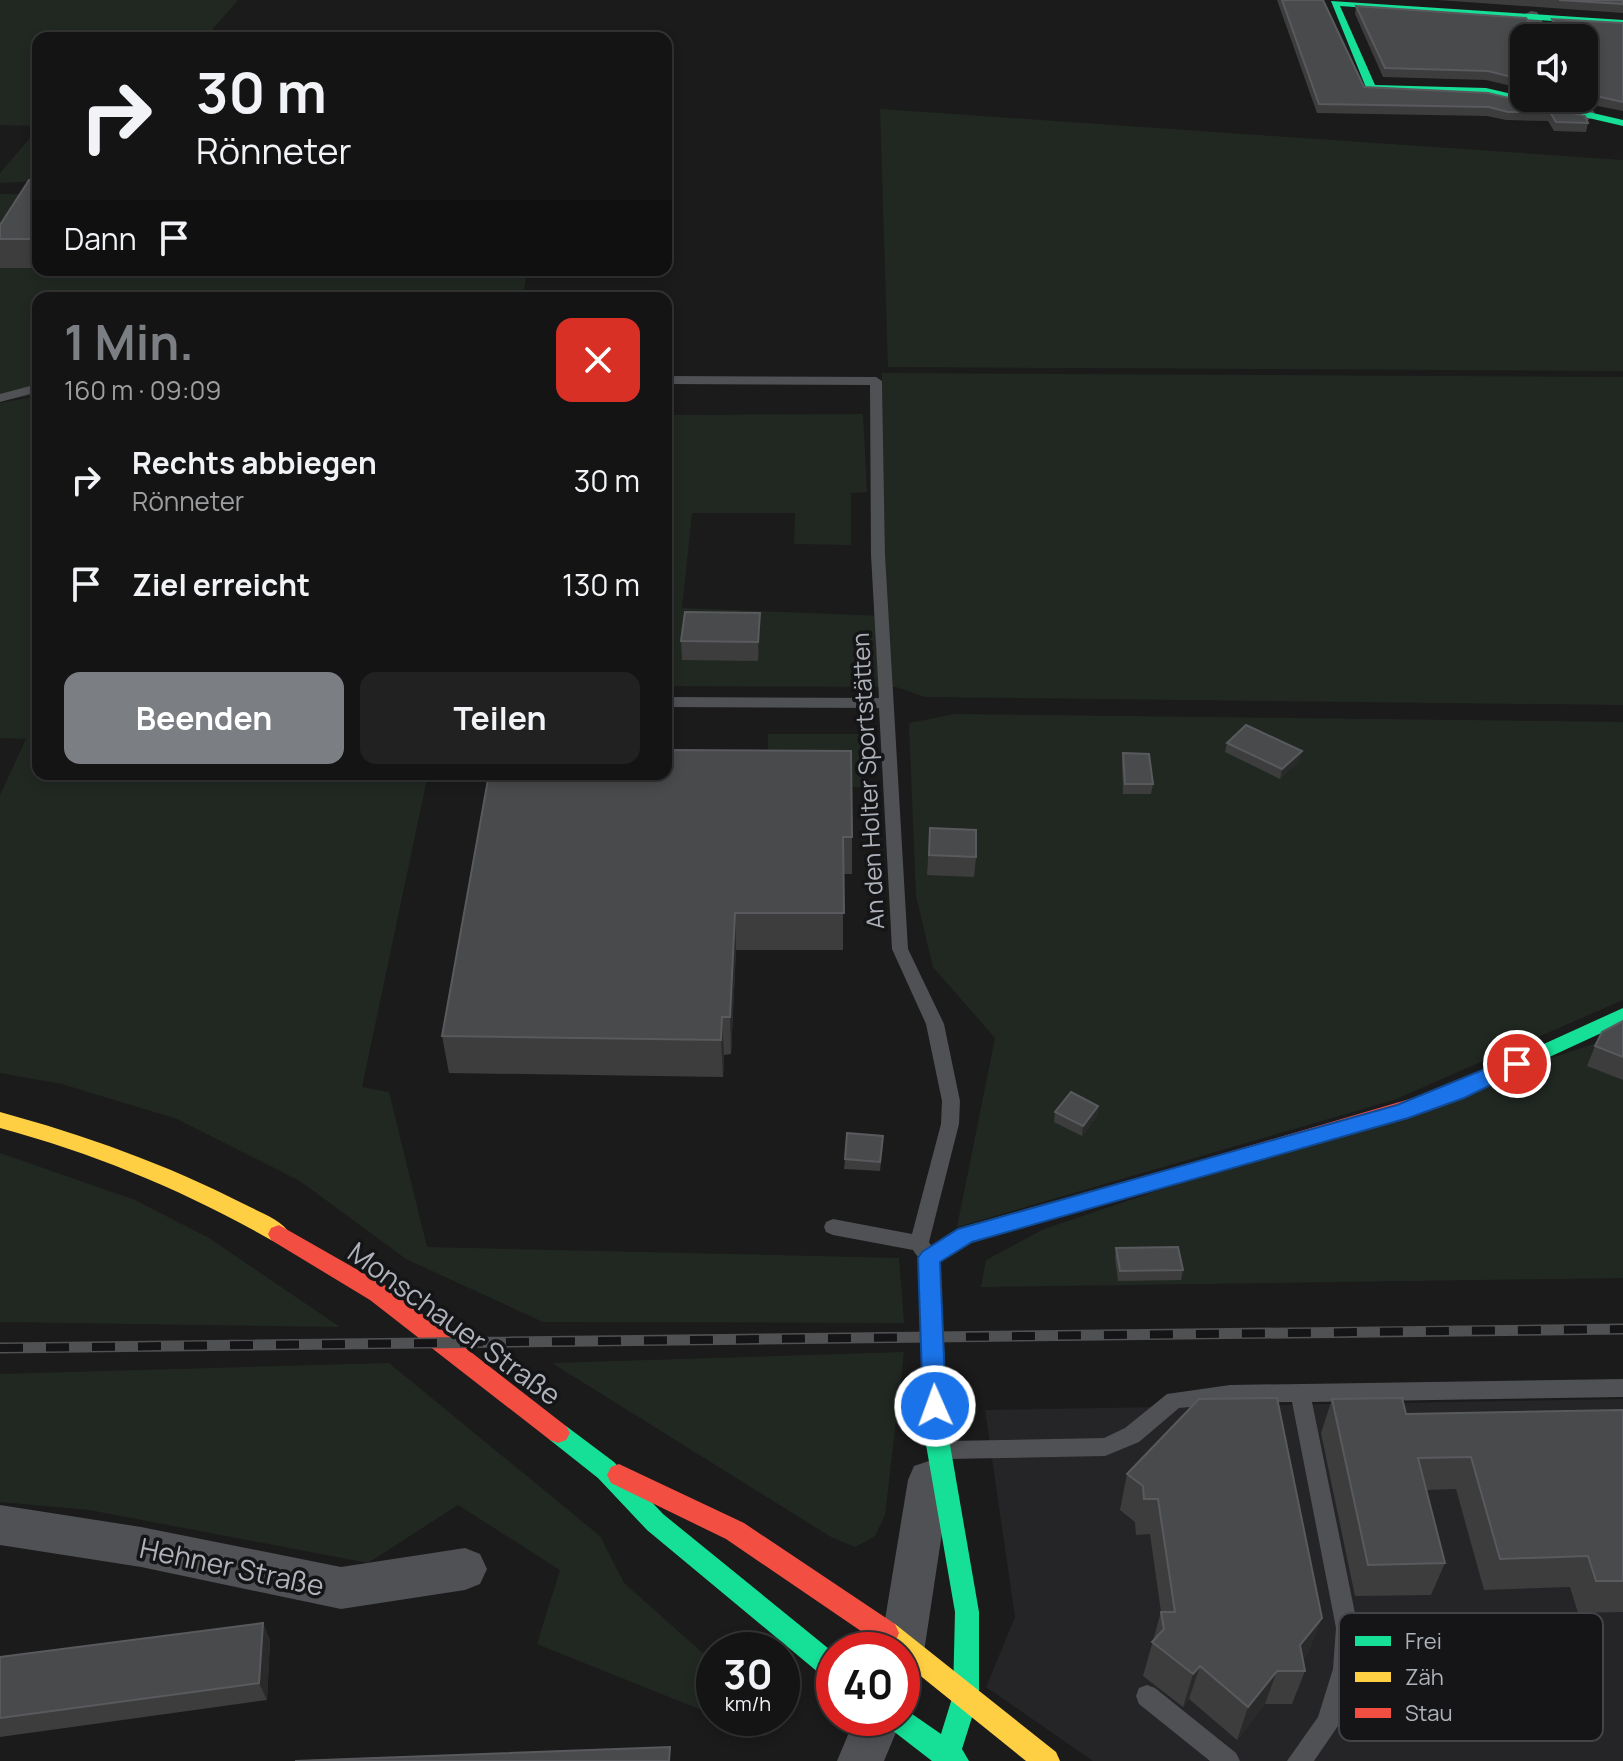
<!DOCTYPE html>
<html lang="de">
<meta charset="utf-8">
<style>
body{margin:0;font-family:Manrope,sans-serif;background:#212122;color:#f1f3f6;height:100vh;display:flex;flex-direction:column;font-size:30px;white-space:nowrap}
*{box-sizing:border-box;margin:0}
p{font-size:26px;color:#9d9ea0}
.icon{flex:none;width:44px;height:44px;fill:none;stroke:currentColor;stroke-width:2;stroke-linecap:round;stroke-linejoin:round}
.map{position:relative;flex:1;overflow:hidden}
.details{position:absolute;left:32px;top:292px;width:640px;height:488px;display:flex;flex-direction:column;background:#141414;border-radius:16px;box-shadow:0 4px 12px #0003,0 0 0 2px #333334}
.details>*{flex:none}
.banner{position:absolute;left:32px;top:32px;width:640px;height:244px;border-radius:16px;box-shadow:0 4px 12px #0003,0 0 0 2px #333334;background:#141414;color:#f1f3f6;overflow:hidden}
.tools{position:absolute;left:1510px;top:24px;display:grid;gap:16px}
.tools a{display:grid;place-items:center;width:88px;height:88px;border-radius:16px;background:#141414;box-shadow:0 4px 12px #0003,0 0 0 2px #333334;font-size:40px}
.speed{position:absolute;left:696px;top:1632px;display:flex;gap:16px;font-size:40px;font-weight:700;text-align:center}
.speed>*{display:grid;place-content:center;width:104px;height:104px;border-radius:50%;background:#141414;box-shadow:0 4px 12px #0003,0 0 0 2px #333334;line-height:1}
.speed small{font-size:20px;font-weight:400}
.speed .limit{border:12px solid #d22;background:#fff;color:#111}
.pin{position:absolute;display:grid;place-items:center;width:68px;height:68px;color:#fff;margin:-34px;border:4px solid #fff;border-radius:50%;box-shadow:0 2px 8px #0007}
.me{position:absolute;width:88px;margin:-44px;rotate:358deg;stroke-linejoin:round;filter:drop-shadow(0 0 6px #0008)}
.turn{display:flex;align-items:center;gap:28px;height:168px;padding:0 32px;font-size:36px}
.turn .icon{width:104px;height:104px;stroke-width:2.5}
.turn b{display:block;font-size:56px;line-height:68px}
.then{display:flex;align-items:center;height:76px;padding:0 32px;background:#0003;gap:16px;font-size:30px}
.round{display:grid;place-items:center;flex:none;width:84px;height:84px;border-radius:16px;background:#212122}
.summary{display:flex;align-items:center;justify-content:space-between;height:136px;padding:0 32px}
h1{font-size:48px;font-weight:700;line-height:60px;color:#7b7e83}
.primary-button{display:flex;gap:16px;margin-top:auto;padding:16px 32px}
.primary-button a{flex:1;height:92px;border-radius:16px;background:#7b7e83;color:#fff;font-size:32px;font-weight:700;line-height:92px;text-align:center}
.primary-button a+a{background:#212122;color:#f1f3f6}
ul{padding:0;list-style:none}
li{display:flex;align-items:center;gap:24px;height:104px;padding:0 32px}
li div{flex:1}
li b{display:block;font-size:30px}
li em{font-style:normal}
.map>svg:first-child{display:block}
.built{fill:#252527}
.green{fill:#212822}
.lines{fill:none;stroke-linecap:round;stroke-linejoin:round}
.lane{fill:#505154;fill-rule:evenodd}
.street{fill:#505154;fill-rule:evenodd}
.fast{fill:#16e098;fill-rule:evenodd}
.slow{fill:#ffcf43;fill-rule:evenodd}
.jam{fill:#f24e42;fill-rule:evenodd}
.rail-casing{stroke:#505152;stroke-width:11}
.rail{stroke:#151517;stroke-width:8;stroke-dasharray:23;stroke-linecap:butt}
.wall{fill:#3d3d3e}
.shaded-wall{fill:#2a2a2b}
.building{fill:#494a4c;stroke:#595a5d;stroke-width:2}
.route{fill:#1a73e8;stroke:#114b97;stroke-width:2}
.labels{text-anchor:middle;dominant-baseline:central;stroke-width:7;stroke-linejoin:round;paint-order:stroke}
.street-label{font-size:24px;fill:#aeb3bb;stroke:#151517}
.near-street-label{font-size:28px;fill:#aeb3bb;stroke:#151517}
.key{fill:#151517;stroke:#434448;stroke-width:2}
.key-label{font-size:22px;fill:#aeb3bb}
</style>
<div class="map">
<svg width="1623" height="1761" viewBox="0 0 1623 1761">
<rect width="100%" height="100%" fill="#1b1b1b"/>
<!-- built -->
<path class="built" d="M1623,1399V1761H1093L986,1687L1015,1617L985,1410Z"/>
<!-- green -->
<path class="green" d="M0,0H238L205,38H38V126L0,125Z
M880,109L1623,160V371L888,367Z
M38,129V181L0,183V173Z
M0,194H38V270H528L522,298H38V395L0,400Z
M882,373L1623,377V705L925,697L896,687L666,686V415L863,414L867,492L851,493V545L794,544L795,513H692L682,608L886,616Z
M38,396V774H428L362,1087L389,1092L427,1247L899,1258L904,1323L543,1322L406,1259L300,1181L177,1119L62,1084L0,1073V795L26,739L0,738V403Z
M955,714L1623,722V1000L1394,1100L957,1227L995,1038L933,967L916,896L909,723Z
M768,734H863L865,787H767Z
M1623,1034V1278L981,1287L986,1260L1044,1229Z
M0,1153L135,1200L209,1238L340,1327L0,1322Z
M904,1352L885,1515L875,1536L855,1547L831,1537L552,1363Z
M389,1363L600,1536L624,1583L714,1663V1715L537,1644L560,1570L458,1505L368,1563L89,1510L0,1502V1374Z"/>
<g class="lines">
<!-- lane -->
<path class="lane" d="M666,376L876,377L882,381L885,555L908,949L944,1024L960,1101L959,1124L929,1242L936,1254L933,1260C922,1263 919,1259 913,1250L833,1235L826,1232L824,1227L826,1222L833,1219L912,1234L941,1124L942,1101L926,1024L892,949L879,708L666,707V697L879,698L871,555L870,385L666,384Z
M38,384V392L0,402V394Z
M1623,1379V1397L1312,1402L1358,1628L1355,1669L1340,1723L1314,1761H1287L1318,1717L1333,1669L1336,1628L1292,1402L1230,1403L1179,1408L1139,1442L1105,1456L948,1459L941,1457L938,1450L941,1443L948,1441L1104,1438L1125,1428L1167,1394L1230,1385Z
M1147,1685L1155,1688L1236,1753L1240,1761H1210L1139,1704L1136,1696L1139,1688Z"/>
<!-- street -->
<path class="street" d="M1531,11L1537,12L1552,38H1534L1522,16Z
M1584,96L1596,115L1586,121L1579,119L1567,98Z
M929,1461L944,1466L950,1480L924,1652L918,1667L902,1674V1650H880L908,1480L914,1466Z
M0,1505L141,1527L341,1567L465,1548L480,1554L487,1569L480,1584L465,1590L341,1609L141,1567L0,1545Z
M855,1718H902L884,1761H837Z"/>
<!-- fast -->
<path class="fast" d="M1331,1L1623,20V26L1340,6L1375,85L1486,88L1623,120V126L1486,94L1367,90Z
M1623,1008V1023L1454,1101L1447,1104L1440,1101L1437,1096L1440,1091Z
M1181,1166L1188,1168L1191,1174L1188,1180L972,1242L940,1262L948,1433L979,1612V1695L962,1749L969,1761H932L888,1727L884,1718H902V1707L941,1734L953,1695L955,1612L924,1433L918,1258L921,1252L966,1226Z
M558,1423L566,1426L614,1462L663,1514L834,1653V1681L825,1678L647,1530L598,1478L550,1440L546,1433L550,1426Z"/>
<!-- slow -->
<path class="slow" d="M0,1112C84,1135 166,1164 244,1204C257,1211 283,1220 290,1234L287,1240L279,1243L271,1240C185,1191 96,1154 0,1128Z
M886,1621L895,1624L1056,1752L1060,1761H1026L902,1661V1650C887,1650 880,1647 873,1633L877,1624Z"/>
<!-- jam -->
<path class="jam" d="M1447,1088L1454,1091L1457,1096L1454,1101L1181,1182L1174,1180L1171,1174L1174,1168L1181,1166Z
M279,1225L386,1286L566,1426L570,1433L566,1440L558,1443L550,1440L370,1300L271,1240L268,1234L271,1228Z
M619,1464L744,1523L895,1624L899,1633L895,1642L886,1645L877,1642L726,1539L611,1483L607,1475L611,1467Z"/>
<!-- rail casing -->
<g class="rail-casing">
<path id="rail" d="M0,1348L1623,1329"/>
</g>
<!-- rail -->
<use href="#rail" class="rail"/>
</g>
<!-- wall -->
<path class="wall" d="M1277,0H1323L1364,87L1488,93L1588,123L1586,132L1554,131L1548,121L1506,120L1487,116L1317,113Z
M1438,0H1623V13Z
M1356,6L1536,32H1552L1550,28L1552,19L1623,23V111L1593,105L1584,93V38H1524V89L1486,80L1383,77L1355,14Z
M38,180V268H0V225Z
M760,613V632L758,661L682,660L681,641Z
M668,700L670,737L669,750L852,837V874H843V950H736L731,1054L724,1055L723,1077L449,1073L442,1036Z
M1227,743L1299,761L1280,779L1225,752Z
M1123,753L1153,784L1151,794H1123L1122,763Z
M930,828L976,857L974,877L927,875Z
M1623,1021V1080L1587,1066L1595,1046Z
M1098,1106L1097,1116L1082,1136L1054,1122L1055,1112Z
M883,1146L880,1171L844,1169L845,1159Z
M1116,1248L1183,1270L1181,1280L1118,1281L1115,1258Z
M1199,1399L1309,1652L1303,1659L1305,1671L1292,1704H1265L1237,1740L1189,1699L1183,1707L1143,1676L1161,1612L1150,1534L1136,1535L1135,1522L1120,1510L1127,1474Z
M1332,1399L1406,1414L1623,1410V1612L1578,1613L1570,1587L1484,1590L1456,1489L1426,1490L1445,1563L1431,1595L1355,1596L1321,1433Z
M263,1623L270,1640L267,1700L0,1737V1657Z"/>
<!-- shaded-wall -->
<path class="shaded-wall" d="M760,613V632L758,661V642Z
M668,700L670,737L666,788V723Z
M1302,751L1299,761L1280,779L1282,769Z
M735,913L736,950L731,1054L730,1017Z
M722,1017L724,1055L723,1077L721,1040Z
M1098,1106L1097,1116L1082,1136L1083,1126Z
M1322,1618L1309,1652L1293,1671L1300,1645Z
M263,1623L270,1640L267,1700L259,1683Z
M1200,1666L1189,1699L1183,1707L1193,1674Z
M1277,1671L1265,1704L1237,1740L1248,1707Z"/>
<!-- building -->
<path class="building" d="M1282,0H1323L1364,87L1488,93L1585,116L1588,123L1556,122L1550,112H1508L1489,107L1319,104Z
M1559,0H1623V4Z
M1356,6L1526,18L1536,32H1554L1557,28L1552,19L1623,23V102L1596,96L1586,84L1584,85V38H1524V80L1488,71L1385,68Z
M29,180H38V239H0V225Z
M685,612L760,613L758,642L681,641Z
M666,700H668L666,723Z
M1246,725L1302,751L1282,769L1227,743Z
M666,750L851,751L852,837H843L844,913H735L730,1017H722L721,1040L442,1036L489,774H666Z
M1123,753L1149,754L1153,784H1125Z
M930,828L976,830V857L929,855Z
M1623,1021V1057L1595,1046L1602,1032Z
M1071,1092L1098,1106L1083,1126L1055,1112Z
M847,1133L883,1136L880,1162L845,1159Z
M1178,1247L1183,1270L1120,1271L1116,1248Z
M1277,1398L1322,1618L1300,1645L1305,1671H1277L1248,1707L1200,1666L1193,1674L1152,1642L1164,1629L1161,1612H1175L1158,1499H1144L1143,1486L1127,1474L1199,1399Z
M1402,1398L1406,1414L1623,1410V1581H1596L1588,1556L1500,1559L1471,1457L1418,1458L1445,1563L1368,1565L1332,1399Z
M263,1623L259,1683L0,1718V1657Z
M670,1747L669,1761H295Z"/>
<!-- route -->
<path class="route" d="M1517,1056L1527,1064L1524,1069L1464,1098L1408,1118L972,1242L940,1262L946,1406L943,1413L935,1416L927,1413L923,1406L918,1258L922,1252L958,1229L1397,1105Z"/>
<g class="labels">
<!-- street labels -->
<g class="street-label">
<text transform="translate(867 781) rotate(-93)">An den Holter Sportstätten</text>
</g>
<!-- near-street labels -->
<g class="near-street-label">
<text transform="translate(455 1323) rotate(36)">Monschauer Straße</text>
<text transform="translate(232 1566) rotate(12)">Hehner Straße</text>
</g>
</g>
<!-- legend -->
<rect x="1339" y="1613" width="264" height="128" rx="12" class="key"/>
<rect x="1355" y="1636" width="36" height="10" fill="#16e098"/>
<rect x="1355" y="1672" width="36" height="10" fill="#ffcf43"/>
<rect x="1355" y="1708" width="36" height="10" fill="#f24e42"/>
<g class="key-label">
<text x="1405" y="1649">Frei</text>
<text x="1405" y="1685">Zäh</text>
<text x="1405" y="1721">Stau</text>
</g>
</svg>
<div class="tools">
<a><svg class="icon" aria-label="sound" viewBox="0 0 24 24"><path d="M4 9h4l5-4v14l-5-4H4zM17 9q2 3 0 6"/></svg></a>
</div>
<div class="speed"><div>30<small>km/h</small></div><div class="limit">40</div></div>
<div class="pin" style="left:1517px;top:1064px;background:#d93025"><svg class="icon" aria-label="arrive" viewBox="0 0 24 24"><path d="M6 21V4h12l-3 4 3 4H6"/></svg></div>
<svg class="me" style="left:935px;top:1406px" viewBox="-20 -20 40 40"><circle r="17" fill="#1a73e8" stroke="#fff" stroke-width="3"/><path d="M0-11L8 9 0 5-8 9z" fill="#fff"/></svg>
<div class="banner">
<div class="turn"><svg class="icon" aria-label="right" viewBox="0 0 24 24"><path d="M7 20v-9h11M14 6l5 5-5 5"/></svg><div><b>30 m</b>Rönneter</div></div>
<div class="then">Dann<svg class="icon" aria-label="arrive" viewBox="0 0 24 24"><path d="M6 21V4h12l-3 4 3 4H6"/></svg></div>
</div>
<section class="details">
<div class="summary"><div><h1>1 Min.</h1><p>160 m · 09:09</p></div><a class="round" style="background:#d93025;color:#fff"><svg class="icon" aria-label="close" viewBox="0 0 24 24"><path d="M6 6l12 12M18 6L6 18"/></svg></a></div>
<ul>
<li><svg class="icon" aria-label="right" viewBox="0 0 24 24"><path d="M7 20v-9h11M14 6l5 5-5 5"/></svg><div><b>Rechts abbiegen</b><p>Rönneter</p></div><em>30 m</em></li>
<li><svg class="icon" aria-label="arrive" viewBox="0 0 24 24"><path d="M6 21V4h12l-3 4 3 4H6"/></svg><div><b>Ziel erreicht</b></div><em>130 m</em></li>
</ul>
<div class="primary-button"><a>Beenden</a><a>Teilen</a></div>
</section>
</div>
